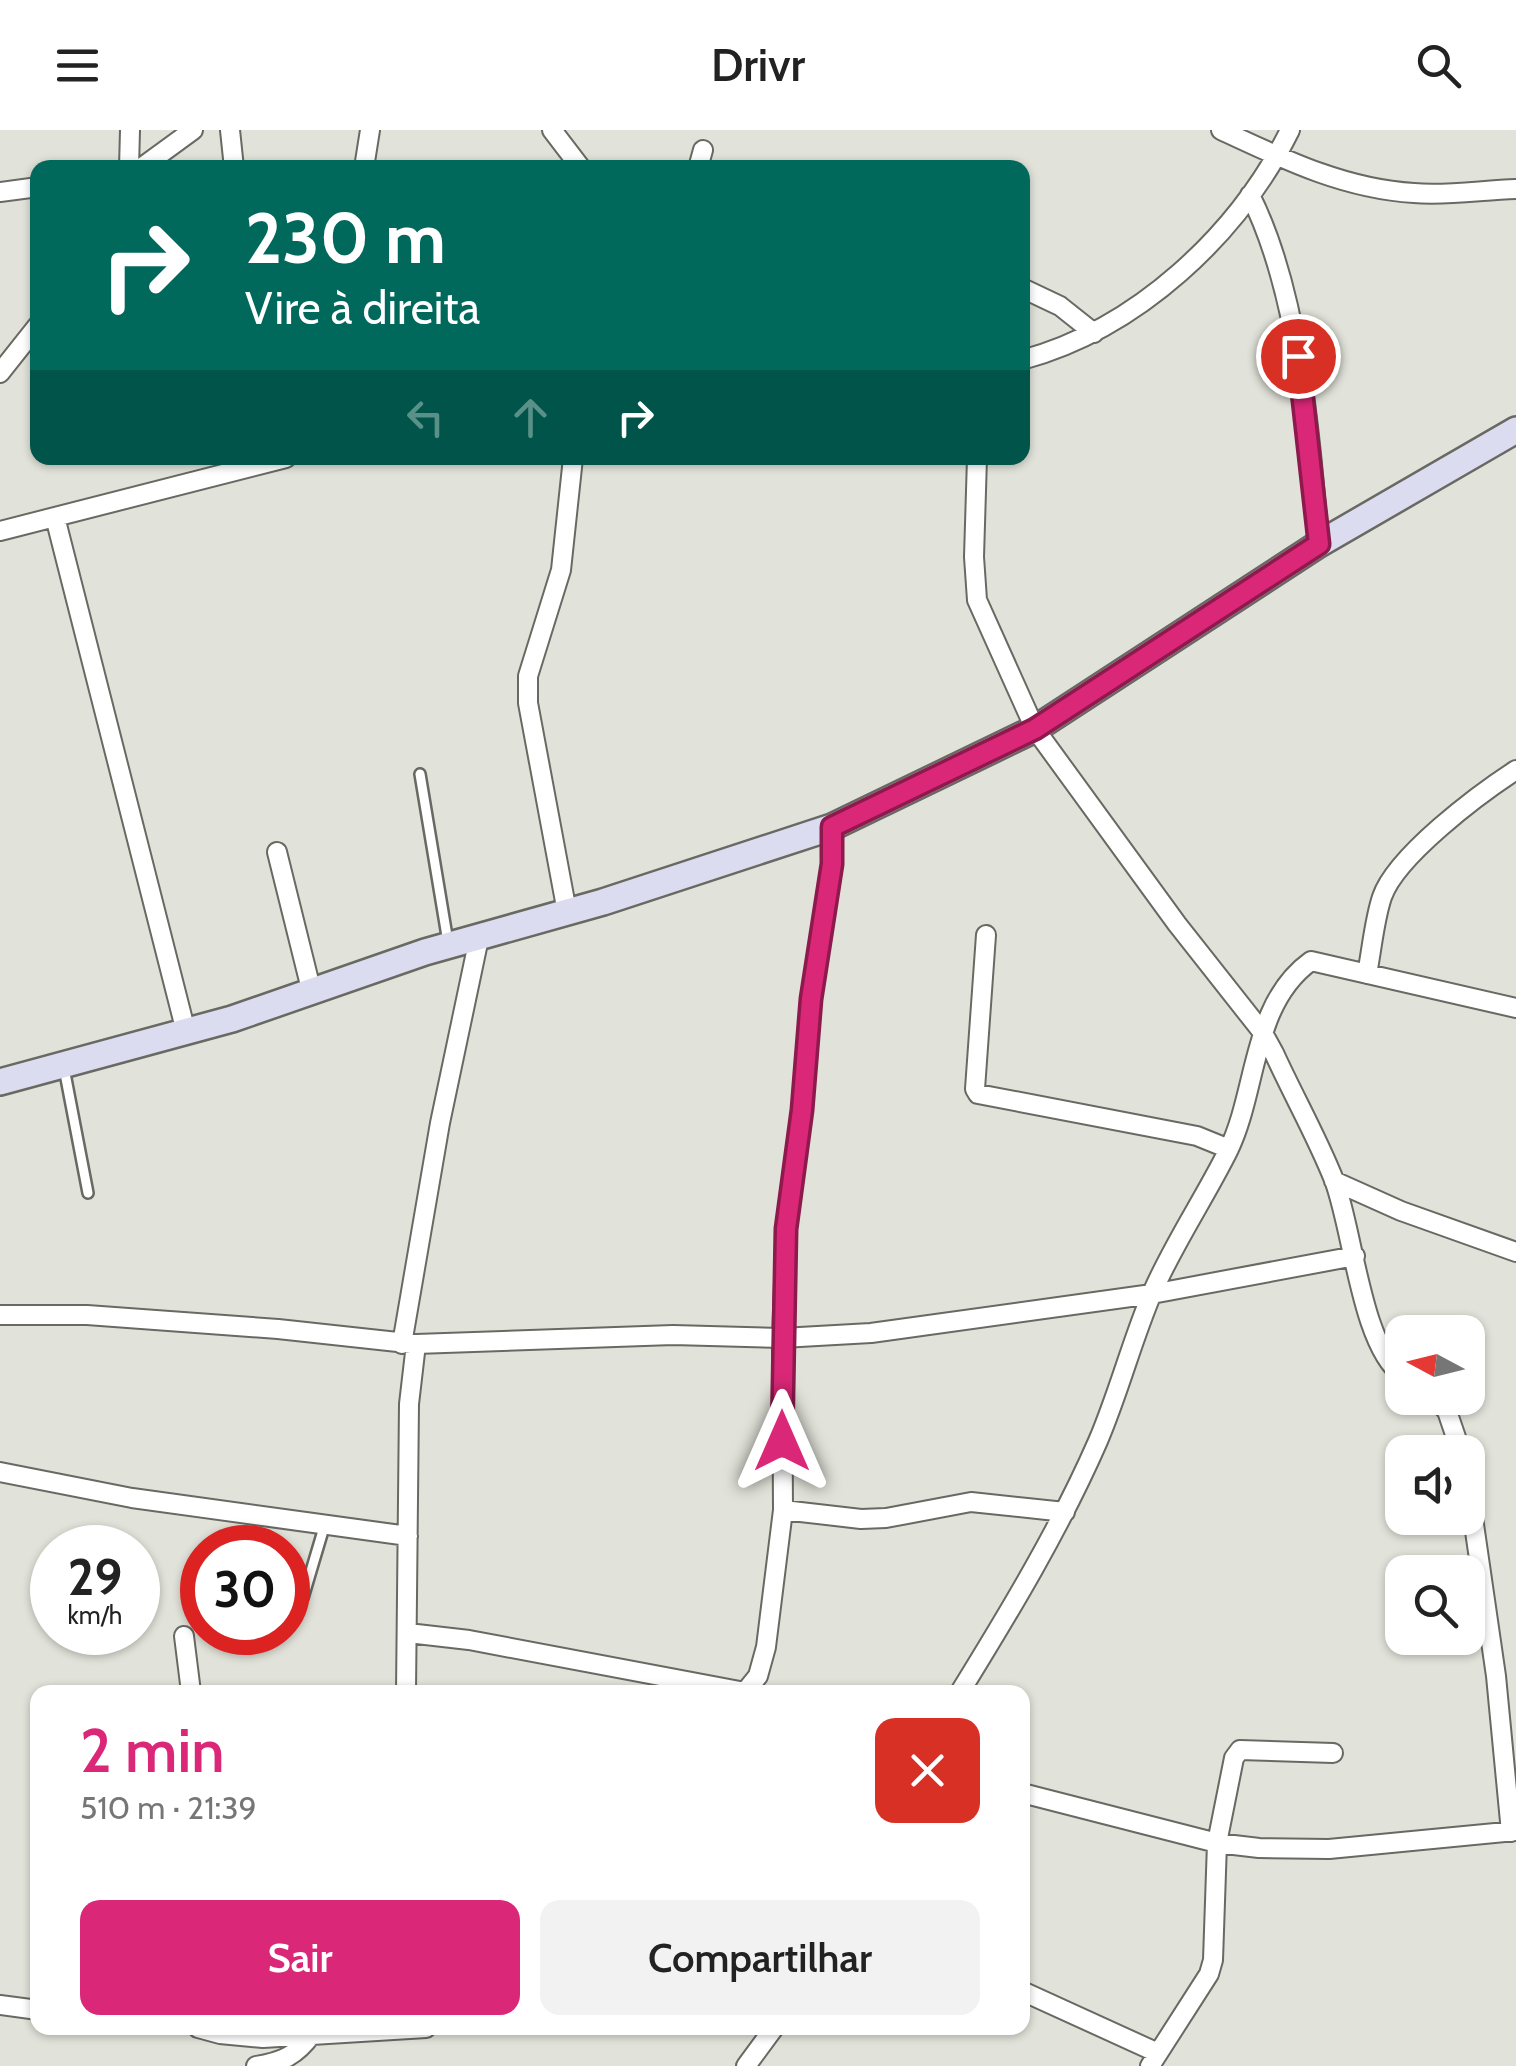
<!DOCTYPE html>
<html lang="pt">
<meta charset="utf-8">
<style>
body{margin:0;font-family:Cabin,sans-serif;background:#f2f2f2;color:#222;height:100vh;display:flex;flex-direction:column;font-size:38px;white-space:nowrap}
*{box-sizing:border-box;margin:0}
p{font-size:32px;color:#767676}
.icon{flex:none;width:55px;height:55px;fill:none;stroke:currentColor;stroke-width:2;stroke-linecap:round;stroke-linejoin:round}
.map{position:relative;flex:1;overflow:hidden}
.side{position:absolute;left:30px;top:1555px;width:1000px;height:350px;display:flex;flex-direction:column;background:#fff;border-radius:20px;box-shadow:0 2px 8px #0004}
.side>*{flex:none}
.banner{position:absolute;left:30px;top:30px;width:1000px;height:305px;border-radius:20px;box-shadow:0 2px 8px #0004;background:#00695c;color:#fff;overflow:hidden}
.needle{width:65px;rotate:277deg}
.fabs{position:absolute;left:1385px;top:1185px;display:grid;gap:20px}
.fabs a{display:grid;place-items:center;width:100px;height:100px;border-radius:20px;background:#fff;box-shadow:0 2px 8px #0004;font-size:50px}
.speed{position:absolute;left:30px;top:1395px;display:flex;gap:20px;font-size:50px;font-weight:700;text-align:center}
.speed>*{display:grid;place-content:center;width:130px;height:130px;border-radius:50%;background:#fff;box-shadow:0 2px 8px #0004;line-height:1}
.speed small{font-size:25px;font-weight:400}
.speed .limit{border:15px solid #d22;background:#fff;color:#111}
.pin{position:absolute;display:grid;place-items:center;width:85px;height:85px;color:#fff;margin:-42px;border:5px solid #fff;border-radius:50%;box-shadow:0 2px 10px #0007}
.me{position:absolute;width:110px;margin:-55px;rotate:0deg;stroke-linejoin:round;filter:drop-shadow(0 0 8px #0008)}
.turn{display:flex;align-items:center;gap:35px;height:210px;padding:0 50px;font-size:45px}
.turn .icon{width:130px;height:130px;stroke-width:2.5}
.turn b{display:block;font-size:70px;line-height:85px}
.lanes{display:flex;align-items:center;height:95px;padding:0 50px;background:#0003;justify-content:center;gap:50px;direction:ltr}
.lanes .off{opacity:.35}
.round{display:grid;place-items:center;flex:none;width:105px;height:105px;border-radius:20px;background:#f2f2f2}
.summary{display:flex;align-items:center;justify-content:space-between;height:170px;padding:0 50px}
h1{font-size:60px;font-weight:600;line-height:75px;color:#db2777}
.cta{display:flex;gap:20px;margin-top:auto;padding:20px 50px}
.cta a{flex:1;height:115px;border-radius:20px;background:#db2777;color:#fff;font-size:40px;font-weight:600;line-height:115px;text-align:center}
.cta a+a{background:#f2f2f2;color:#222}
header{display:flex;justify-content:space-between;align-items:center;height:130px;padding:0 50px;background:#fff;font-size:45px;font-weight:600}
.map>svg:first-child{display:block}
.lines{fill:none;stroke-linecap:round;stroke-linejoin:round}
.lane-casing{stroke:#686962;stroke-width:14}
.street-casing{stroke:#686962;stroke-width:22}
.secondary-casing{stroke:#686962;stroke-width:30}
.lane{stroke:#fff;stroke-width:9}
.street{stroke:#fff;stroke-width:18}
.secondary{stroke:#dcdcf1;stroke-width:25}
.route-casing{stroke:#8e194d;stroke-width:25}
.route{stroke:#db2777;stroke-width:18}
</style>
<header><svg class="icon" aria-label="menu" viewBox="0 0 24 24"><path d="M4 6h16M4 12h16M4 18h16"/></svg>Drivr<svg class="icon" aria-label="search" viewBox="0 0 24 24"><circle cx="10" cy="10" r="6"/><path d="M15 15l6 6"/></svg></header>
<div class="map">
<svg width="1516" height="1936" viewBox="0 0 1516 1936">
<rect width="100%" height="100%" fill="#e1e3da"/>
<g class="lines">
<!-- lane casing -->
<g class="lane-casing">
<path id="lane" d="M420,644L448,812
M64,938L88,1063
M303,1468L325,1394"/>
</g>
<!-- street casing -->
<g class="street-casing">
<path id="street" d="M230,0L234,38
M552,0L581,38
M1221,0C1283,29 1344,59 1414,63C1447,66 1482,60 1516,59
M129,38L130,0
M141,38L193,0
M364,38L370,0
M698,38L703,20
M0,62L38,57
M1250,65C1299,162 1310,305 1319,414
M1022,158L1060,176L1094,203
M1022,230C1137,199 1238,105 1290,0
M0,243L38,195
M977,328L974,427L977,470L1035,599L1177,794L1263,903L1274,923C1293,965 1317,1007 1334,1050C1353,1099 1361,1215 1402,1245
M55,387L186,902
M0,401L286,328
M277,722L312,863
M567,782L528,573V546L561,440L573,328
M986,805L975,959L978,964L1197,1006L1229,1019
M1367,844C1372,819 1374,791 1382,767C1396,726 1479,664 1516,640
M1334,1051L1401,1081L1516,1122
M0,1185H87L278,1199L416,1214L673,1205L782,1208L871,1203L1152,1164L1355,1126
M402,1214L440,993L479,808
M1434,1268L1447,1281L1461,1322
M0,1342L132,1368L408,1406
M1468,1353L1496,1546L1511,1702
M783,1380L861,1389L886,1388L971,1372L1065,1382
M408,1503L469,1510L745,1562L758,1546L766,1517L783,1380L782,1208L786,1099L802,981L811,869L832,734V697
M184,1506L191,1562
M406,1562L409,1274L416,1214
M960,1562C1010,1481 1060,1398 1098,1311C1119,1262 1132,1210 1153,1161C1174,1113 1204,1069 1228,1021C1258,960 1251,874 1311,831L1516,878
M1022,1663L1217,1713L1259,1718L1329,1719L1516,1701
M1022,1861L1158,1923
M0,1875L38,1880
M198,1898L220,1904L263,1908L426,1898
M256,1936C282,1932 296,1926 312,1904
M746,1936L774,1898
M1150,1936L1209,1844L1213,1830L1217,1713L1234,1628L1240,1620L1333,1623"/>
</g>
<!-- secondary casing -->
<g class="secondary-casing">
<path id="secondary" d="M0,952L232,889L425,822L603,772L832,697L1035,599L1319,414L1516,300"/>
</g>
<!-- lane -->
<use href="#lane" class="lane"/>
<!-- street -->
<use href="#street" class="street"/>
<!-- secondary -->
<use href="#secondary" class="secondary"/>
</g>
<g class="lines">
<!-- route casing -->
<g class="route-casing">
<path id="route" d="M782,1311L786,1099L802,980L811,869L832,734V697L1035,599L1319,414L1298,226"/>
</g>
<!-- route -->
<use href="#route" class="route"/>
</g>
</svg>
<div class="fabs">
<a><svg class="needle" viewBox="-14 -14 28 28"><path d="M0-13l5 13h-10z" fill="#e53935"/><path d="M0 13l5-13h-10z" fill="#767676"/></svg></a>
<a><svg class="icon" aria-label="sound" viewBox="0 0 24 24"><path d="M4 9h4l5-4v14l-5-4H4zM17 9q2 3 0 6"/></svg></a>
<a><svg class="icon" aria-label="search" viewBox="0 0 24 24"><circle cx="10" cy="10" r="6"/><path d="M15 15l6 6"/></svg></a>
</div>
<div class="speed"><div>29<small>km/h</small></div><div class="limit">30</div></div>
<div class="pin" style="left:1298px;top:226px;background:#d93025"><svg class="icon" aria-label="arrive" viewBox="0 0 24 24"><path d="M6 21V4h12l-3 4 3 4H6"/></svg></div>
<svg class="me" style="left:782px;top:1311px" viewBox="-20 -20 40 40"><path d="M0-17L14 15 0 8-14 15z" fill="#db2777" stroke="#fff" stroke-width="4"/></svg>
<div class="banner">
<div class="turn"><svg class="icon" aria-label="right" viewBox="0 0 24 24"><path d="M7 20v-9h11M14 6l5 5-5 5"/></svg><div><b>230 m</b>Vire à direita</div></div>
<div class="lanes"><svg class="icon off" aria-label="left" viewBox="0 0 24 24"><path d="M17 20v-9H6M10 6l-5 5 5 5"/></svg><svg class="icon off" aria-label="ahead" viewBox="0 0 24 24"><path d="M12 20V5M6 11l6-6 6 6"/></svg><svg class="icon" aria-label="right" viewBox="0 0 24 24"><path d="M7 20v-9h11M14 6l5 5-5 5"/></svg></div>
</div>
<section class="side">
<div class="summary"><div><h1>2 min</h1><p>510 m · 21:39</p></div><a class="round" style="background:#d93025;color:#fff"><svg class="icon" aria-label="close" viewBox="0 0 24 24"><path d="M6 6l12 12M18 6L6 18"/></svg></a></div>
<div class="cta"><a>Sair</a><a>Compartilhar</a></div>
</section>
</div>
